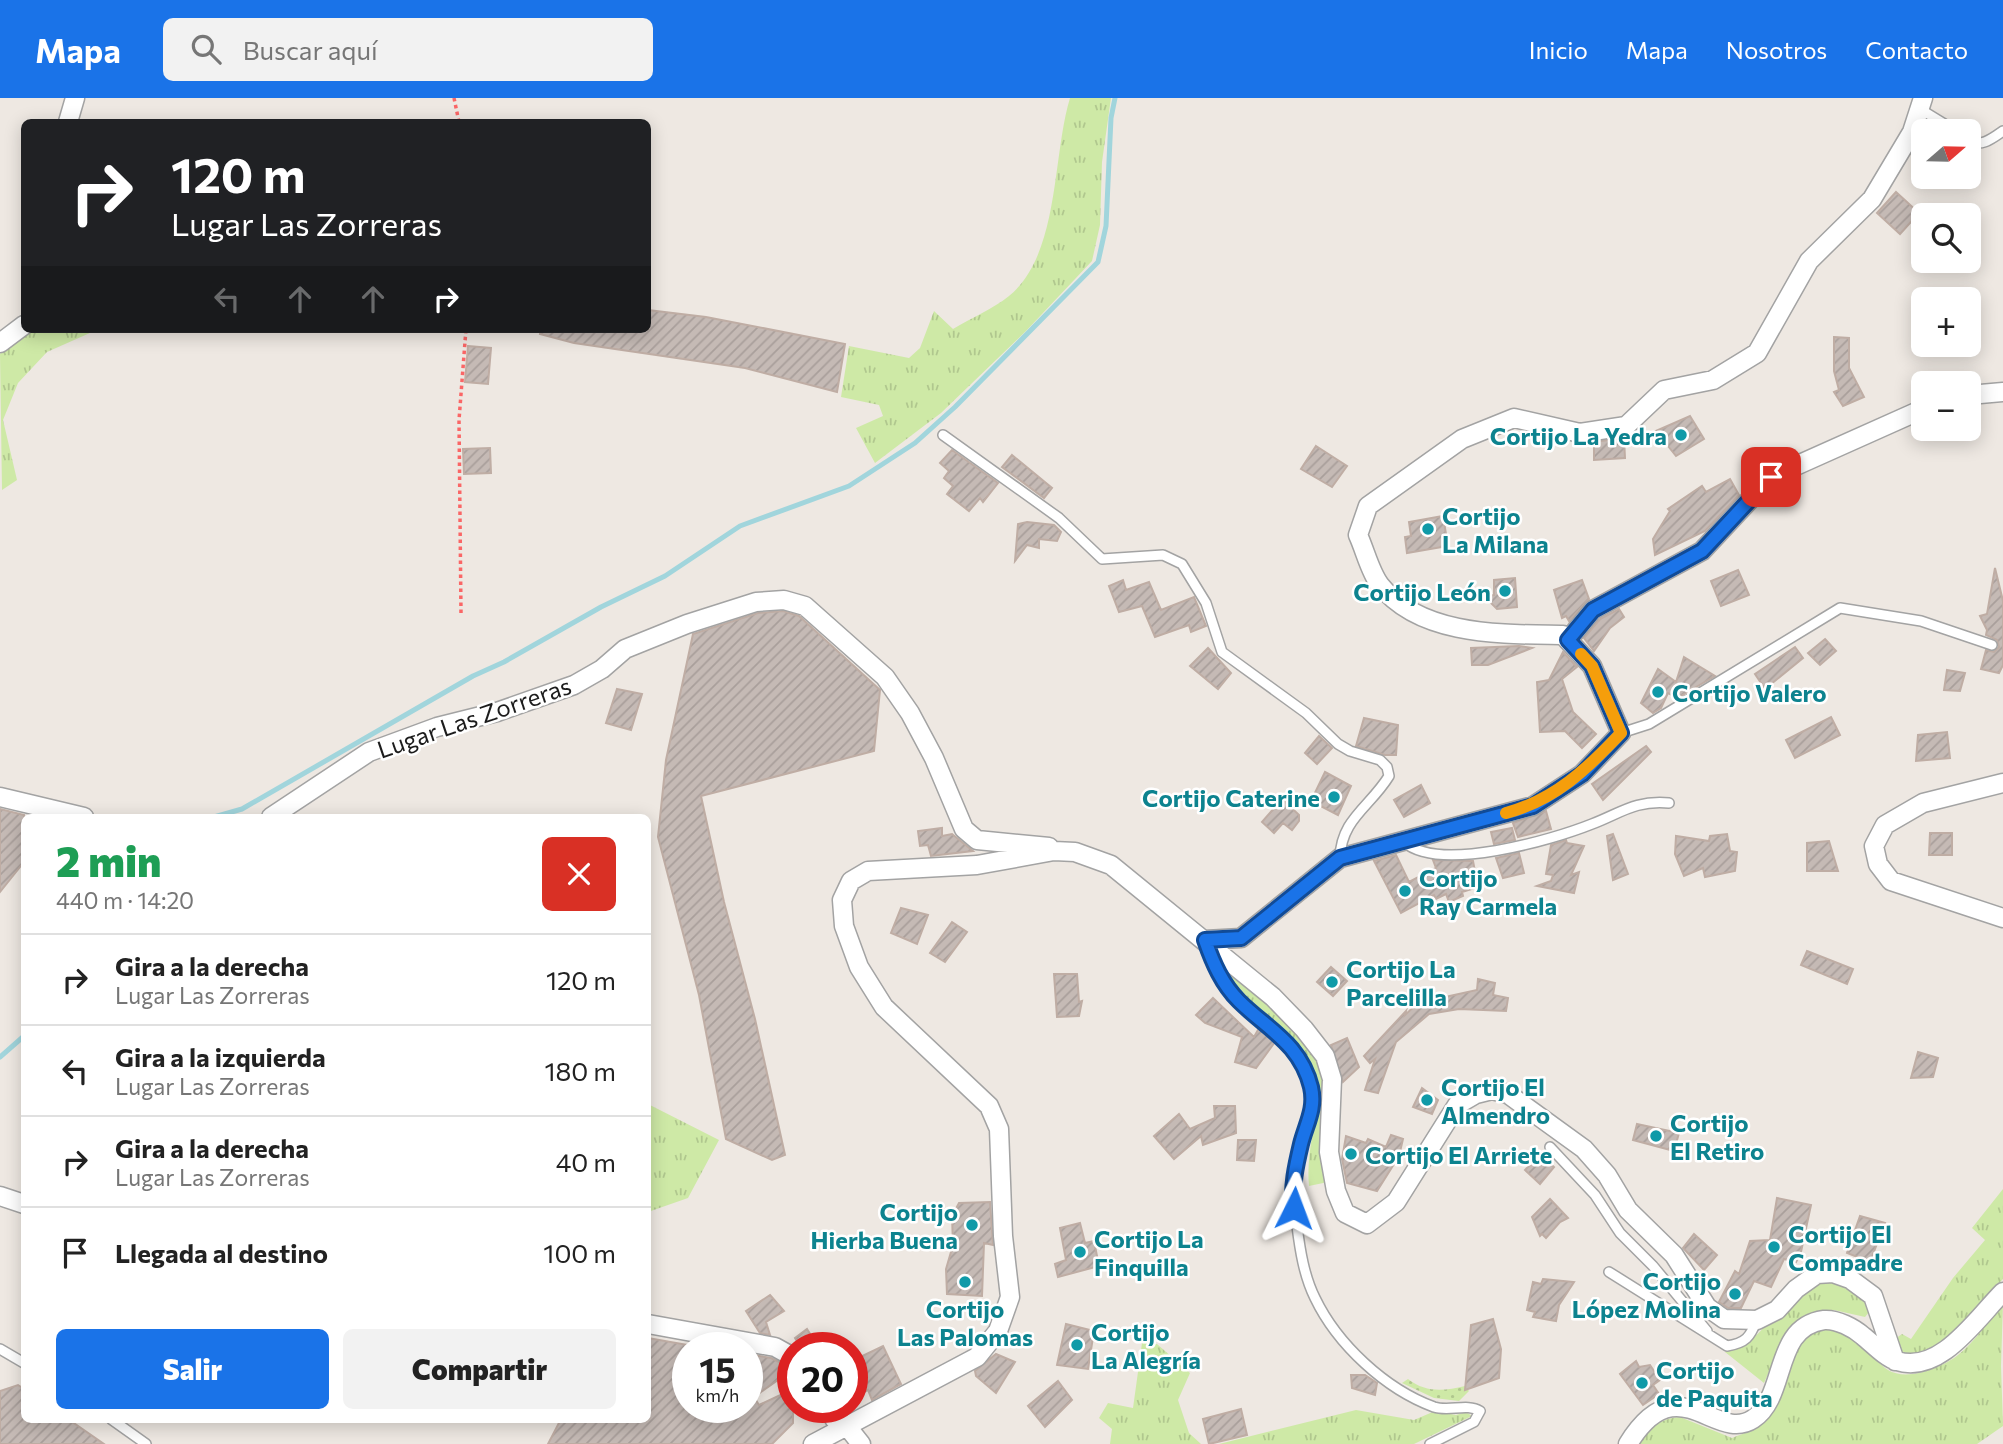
<!DOCTYPE html>
<html lang="es">
<meta charset="utf-8">
<style>
body{margin:0;font-family:Commissioner,sans-serif;background:#f2f2f2;color:#222;height:100vh;display:flex;flex-direction:column;font-size:26px;white-space:nowrap}
*{box-sizing:border-box;margin:0}
p{font-size:23px;color:#767676}
.icon{flex:none;width:38px;height:38px;fill:none;stroke:currentColor;stroke-width:2;stroke-linecap:round;stroke-linejoin:round}
.map{position:relative;flex:1;overflow:hidden}
.details{position:absolute;left:21px;top:716px;width:630px;height:609px;display:flex;flex-direction:column;background:#fff;border-radius:10px;box-shadow:0 4px 18px #0003}
.details>*{flex:none}
.guide{position:absolute;left:21px;top:21px;width:630px;height:214px;border-radius:10px;box-shadow:0 4px 18px #0003;background:#202124;color:#fff;overflow:hidden}
.needle{width:46px;rotate:70deg}
.fabs{position:absolute;left:1911px;top:21px;display:grid;gap:14px}
.fabs a{display:grid;place-items:center;width:70px;height:70px;border-radius:10px;background:#fff;box-shadow:0 4px 18px #0003;font-size:35px}
.speed{position:absolute;left:672px;top:1234px;display:flex;gap:14px;font-size:35px;font-weight:700;text-align:center}
.speed>*{display:grid;place-content:center;width:91px;height:91px;border-radius:50%;background:#fff;box-shadow:0 4px 18px #0003;line-height:1}
.speed small{font-size:18px;font-weight:400}
.speed .limit{border:10px solid #d22;background:#fff;color:#111}
.pin{position:absolute;display:grid;place-items:center;width:60px;height:60px;color:#fff;margin:-30px;border-radius:14px;box-shadow:0 4px 10px #0006}
.me{position:absolute;width:77px;margin:-38px;rotate:3deg;stroke-linejoin:round;filter:drop-shadow(0 0 5px #0008)}
.turn{display:flex;align-items:center;gap:24px;height:147px;padding:0 35px;font-size:32px}
.turn .icon{width:91px;height:91px;stroke-width:2.5}
.turn b{display:block;font-size:49px;line-height:60px}
.lanes{display:flex;align-items:center;height:66px;padding:0 35px;background:#0003;justify-content:center;gap:35px;direction:ltr}
.lanes .off{opacity:.35}
.round{display:grid;place-items:center;flex:none;width:74px;height:74px;border-radius:10px;background:#f2f2f2}
.headline{display:flex;align-items:center;justify-content:space-between;height:119px;padding:0 35px}
h1{font-size:42px;font-weight:800;line-height:52px;color:#1e9e55}
.primary-button{display:flex;gap:14px;margin-top:auto;padding:14px 35px}
.primary-button a{flex:1;height:80px;border-radius:10px;background:#1a73e8;color:#fff;font-size:28px;font-weight:800;line-height:80px;text-align:center}
.primary-button a+a{background:#f2f2f2;color:#222}
ul{padding:0;list-style:none}
li{display:flex;align-items:center;gap:21px;height:91px;padding:0 35px;border-top:2px solid #e0e0e0}
li div{flex:1}
li b{display:block;font-size:26px}
li em{font-style:normal}
header{display:flex;align-items:center;gap:42px;box-sizing:border-box;height:98px;padding:0 35px;background:#1a73e8;color:#fff}
header strong{font-size:33px}
nav{display:flex;gap:38px;margin-inline-start:auto;font-size:24px}
.search{width:490px;height:63px;background:#f2f2f2;display:flex;align-items:center;gap:18px;box-sizing:border-box;padding:0 24px;border-radius:10px;color:#767676;font-size:26px}
.map>svg:first-child{display:block}
.grass{fill:url(#grass-tufts)}
.garden{fill:url(#garden-dots)}
.lines{fill:none;stroke-linecap:round;stroke-linejoin:round}
.stream{stroke:#a1d5dc;stroke-width:5}
.building{fill:url(#building-hatch);stroke:#bfada4;stroke-width:2}
.lane-casing{stroke:#a3a3a3;stroke-width:12}
.street-casing{stroke:#a3a3a3;stroke-width:21}
.path{stroke:#fa6666;stroke-width:3.5;stroke-dasharray:3.5 3.5;stroke-linecap:butt}
.lane{stroke:#fff;stroke-width:9}
.street{stroke:#fff;stroke-width:18}
.route-casing{stroke:#114b97;stroke-width:18}
.route{stroke:#1a73e8;stroke-width:12}
.slow{stroke:#f59e0b;stroke-width:12}
.culture-dot{fill:#0f9aa8;stroke:#fff;stroke-width:2.5}
.labels{text-anchor:middle;dominant-baseline:central;stroke-width:5;stroke-linejoin:round;paint-order:stroke}
.culture-label{font-size:24px;font-weight:bold;fill:#0d838f;stroke:#fff;text-anchor:start}
.street-label{font-size:24px;fill:#1c1c1c;stroke:#fff}
</style>
<header>
<strong>Mapa</strong>
<div class="search"><svg class="icon" aria-label="search" viewBox="0 0 24 24"><circle cx="10" cy="10" r="6"/><path d="M15 15l6 6"/></svg>Buscar aquí</div>
<nav><a>Inicio</a><a>Mapa</a><a>Nosotros</a><a>Contacto</a></nav>
</header>
<div class="map">
<svg width="2003" height="1346" viewBox="0 0 2003 1346">
<defs>
<pattern id="grass-tufts" width="24" height="20" patternUnits="userSpaceOnUse" patternTransform="scale(1.75)"><rect width="24" height="20" fill="#cee9a6"/><path d="M3 7l-1-3M5 7V3M7 7l1-3M15 17l-1-3M17 17v-4M19 17l1-3" fill="none" stroke="#b0c78e"/></pattern>
<pattern id="garden-dots" width="8" height="8" patternUnits="userSpaceOnUse" patternTransform="scale(1.75)"><rect width="8" height="8" fill="#cee9a6"/><path d="M2 2h.1M6 6h.1" fill="none" stroke="#b0c78e" stroke-width="1.8" stroke-linecap="round"/></pattern>
<pattern id="building-hatch" width="6" height="6" patternUnits="userSpaceOnUse" patternTransform="scale(1.75)"><rect width="6" height="6" fill="#c5bab5"/><path d="M-1 1l2-2M0 6l6-6M5 7l2-2" fill="none" stroke="#a99f9b"/></pattern>
</defs>
<rect width="100%" height="100%" fill="#eee8e2"/>
<!-- grass -->
<path class="grass" d="M1070,0H1111L1102,64L1100,127L1092,163L1026,233L941,315L875,365L856,330L883,318L879,307L841,299L849,248L909,260L920,250L934,213L953,231C971,220 993,211 1009,198C1060,156 1052,59 1070,0Z
M35,231H99L47,254L18,285L3,322L17,382L2,392L0,256L10,246Z
M1224,870C1268,901 1315,936 1326,991C1332,1020 1328,1055 1328,1084L1309,1088C1304,1041 1332,995 1300,951C1282,927 1224,900 1224,870Z
M648,1006L719,1042L688,1100L648,1114Z
M2003,1091V1181C1970,1213 1957,1247 1908,1257L1897,1251L1892,1243L1902,1236L1911,1241L1953,1180L1985,1142L1972,1130Z
M1829,1181L1844,1185L1870,1207V1213L1865,1219L1834,1212L1803,1218L1781,1246L1764,1285L1725,1254C1730,1251 1740,1251 1745,1247C1772,1226 1793,1188 1829,1181Z
M2003,1204L2001,1268L2003,1328L1977,1346H1636C1647,1331 1661,1320 1680,1319L1732,1340C1745,1335 1759,1330 1769,1319C1789,1297 1784,1250 1812,1236C1844,1219 1866,1256 1888,1272C1907,1284 1943,1269 1958,1257C1976,1243 1989,1222 2003,1204Z
M1142,1245L1157,1246L1190,1275L1178,1302L1189,1335L1201,1346H1110L1112,1331L1099,1320L1108,1305L1133,1310Z
M1356,1312L1414,1322L1435,1313L1456,1317L1466,1314L1472,1318L1414,1346H1219Z"/>
<!-- garden -->
<path class="garden" d="M1408,1281C1426,1295 1444,1293 1465,1288L1469,1293L1459,1303L1434,1300L1402,1285Z"/>
<g class="lines">
<!-- stream -->
<path class="stream" d="M214,719L242,711L473,578L504,564L601,509L665,478L740,428L849,388L915,345L955,309L1098,164L1106,128L1111,20L1115,0
M0,959L24,938"/>
</g>
<!-- building -->
<path class="building" d="M1896,94L1919,115L1900,136L1877,115Z
M648,212L706,219L845,246L837,294L745,270L574,245L540,236L541,231H648Z
M1834,239L1849,240V270L1864,299L1843,308L1834,294L1839,292L1834,273Z
M468,248L491,250L488,286L465,284Z
M1690,318L1704,341L1676,358L1656,333Z
M1624,340L1625,360L1594,362V344Z
M1316,348L1347,368L1332,389L1301,371Z
M490,350L491,375L464,376L463,351Z
M952,352L998,385L983,404L980,400L969,413L947,396L953,388L944,380L949,373L940,365Z
M1012,357L1052,390L1044,400L1002,369Z
M1730,381L1739,397L1705,433L1655,457L1653,441L1670,413L1668,411L1702,388L1706,394Z
M1443,418L1448,448L1407,455L1405,439L1411,438L1409,424Z
M1027,424L1054,427L1061,434L1057,443L1039,441V450L1027,447L1015,463L1018,426Z
M1995,470L2003,503V567L1999,575L1981,571L1986,552L1994,554L1999,549L1997,542L1986,537L1987,532L1980,518L1987,516Z
M1738,472L1749,497L1721,508L1711,483Z
M1515,480L1517,509L1497,511L1484,498L1494,497V482Z
M1123,482L1126,492L1149,484L1161,512L1194,499L1206,528L1191,534L1189,527L1155,539L1142,508L1119,514L1109,488Z
M1582,482L1589,501L1569,523L1566,518L1562,520L1554,492Z
M1619,511L1624,519L1610,530L1594,553L1584,540L1600,521Z
M783,513L799,518L880,592L874,653L701,698L724,804L755,921L785,1057L772,1062L726,1041L699,897L658,739L666,662L693,536L758,515Z
M1825,541L1836,553L1820,567L1808,555Z
M1519,548L1532,550L1488,567H1472L1471,550Z
M1795,549L1803,560L1765,591L1755,576Z
M1208,550L1231,575L1218,591L1190,568Z
M1563,554L1577,569L1562,581L1573,614L1596,636L1582,650L1565,633L1540,634L1537,584L1549,582Z
M1684,559L1715,578L1691,592L1682,588L1689,593L1678,600L1668,595L1661,610L1653,615L1641,605L1658,571L1676,584Z
M1947,572L1965,575L1960,593L1944,592Z
M617,591L642,596L631,632L606,625Z
M1831,619L1840,637L1795,660L1786,642Z
M1364,620L1398,627L1396,657H1385L1356,648Z
M1947,634L1950,660L1916,663L1918,637Z
M1319,638L1332,650L1317,666L1305,655Z
M1646,648L1651,654L1603,702L1592,686Z
M1325,674L1351,688L1338,717L1311,703Z
M1421,687L1430,705L1404,719L1394,702Z
M1282,701L1299,717V723L1292,732L1283,725L1274,735L1262,724Z
M0,711L24,717V764L0,794Z
M1546,713L1551,731L1518,739L1513,725Z
M942,730V738L952,736L973,753L931,758L928,747L920,748L918,733Z
M1512,730L1515,742L1494,746L1491,734Z
M1930,735H1952V757H1929Z
M1613,736L1628,776L1613,782L1607,738Z
M1727,736L1730,753L1737,754L1735,773L1705,779L1703,770L1684,778L1675,756L1676,738L1709,743L1710,738Z
M1566,742L1567,745L1584,748L1571,777L1579,774L1574,795L1537,788L1551,783L1553,777L1546,776L1551,747Z
M1829,743L1838,773H1807V745Z
M1519,755L1524,775L1503,780L1496,760Z
M1396,757L1409,784L1436,770L1433,762L1473,763L1478,789L1462,794L1463,798L1449,804L1446,796L1436,801L1434,797L1401,815L1374,763Z
M901,810L928,817L917,846L891,835Z
M952,824L967,834L945,864L930,855Z
M1807,853L1853,871L1847,886L1801,867Z
M1331,869L1347,883L1333,898L1317,884Z
M1054,876H1077L1079,904L1082,903L1079,918L1057,919Z
M1478,881L1495,885L1493,897L1508,900L1506,913L1459,911L1429,916L1396,944L1378,995L1365,992L1375,961L1370,965L1364,958L1406,913L1405,917L1418,905L1477,892Z
M1213,900L1254,939L1259,930L1275,944L1256,970L1235,964L1242,939L1205,925L1196,917Z
M1347,940L1359,969L1343,984L1331,947Z
M1918,954L1938,960L1933,979L1911,980Z
M1422,990L1438,1002L1432,1016L1413,1009Z
M1214,1008H1235L1236,1035L1203,1047L1201,1038L1174,1061L1154,1038L1179,1016L1190,1031L1215,1020Z
M1637,1026L1679,1035L1674,1053L1633,1042Z
M1391,1037L1403,1041L1399,1058L1377,1093L1347,1085L1342,1061L1346,1038L1366,1045L1368,1041L1386,1049Z
M1238,1042H1256L1254,1063L1237,1062Z
M1540,1057L1554,1069L1540,1086L1525,1072Z
M1777,1100L1811,1107L1801,1154L1796,1164L1784,1161L1771,1189L1754,1183L1741,1210H1728L1719,1204L1735,1173L1739,1176L1750,1143L1770,1142Z
M1550,1101L1568,1120L1560,1124L1546,1140L1542,1136L1540,1138L1532,1119Z
M990,1104L993,1147L984,1145L982,1198L947,1196L946,1171L953,1147L952,1118L959,1105Z
M1860,1118L1885,1125L1870,1164L1847,1155Z
M1080,1125L1085,1145L1094,1143L1099,1168L1058,1179L1055,1166L1066,1162L1060,1130Z
M1694,1136L1717,1157L1704,1172L1683,1150Z
M1543,1181L1574,1184L1559,1207L1556,1223L1533,1219L1535,1214L1527,1212L1533,1184L1541,1186Z
M770,1197L784,1213L766,1224L770,1237L760,1235L746,1213Z
M1493,1221L1501,1251L1499,1280L1465,1292L1471,1227Z
M1066,1226L1094,1233L1088,1271L1057,1267Z
M807,1231L819,1250H801L795,1240Z
M648,1240L688,1247V1309H747V1256L771,1260L787,1268L782,1279L754,1299L759,1307L793,1291V1325L772,1346H548L561,1321H648Z
M883,1248L901,1286L872,1302L868,1292L852,1300V1263Z
M996,1256L1015,1264L996,1295L976,1278L975,1273Z
M1636,1263L1639,1269L1650,1267L1660,1282L1653,1287L1659,1296L1643,1307L1620,1276Z
M1351,1277H1365L1377,1285L1375,1297L1352,1290Z
M1058,1283L1072,1302L1045,1329L1028,1308Z
M18,1287L24,1291V1321H68L104,1346H0V1293Z
M1241,1311L1247,1337L1209,1346L1203,1321Z"/>
<g class="lines">
<!-- lane casing -->
<g class="lane-casing">
<path id="lane" d="M1920,11L1956,33
M1969,42C1981,50 1993,40 2003,33
M943,337L1059,420L1102,461L1163,457L1182,466L1206,505L1222,554L1306,615L1338,646L1350,653L1380,662L1387,669L1389,678C1370,709 1341,721 1340,760
M1621,635L1649,626L1840,510L1921,523L1992,547
M1404,744C1439,775 1552,742 1592,726C1621,715 1635,702 1669,705
M1208,851C1215,871 1224,890 1240,905C1268,930 1301,948 1311,988C1319,1020 1295,1058 1292,1091C1291,1103 1295,1117 1297,1128C1300,1152 1304,1178 1315,1200C1337,1246 1385,1291 1434,1309C1449,1314 1467,1305 1480,1313L1474,1324L1430,1346
M1550,1049L1595,1097L1620,1135L1653,1168L1707,1233
M1609,1174L1727,1248C1746,1245 1750,1239 1757,1222
M0,1251L24,1265
M111,1321L146,1346"/>
</g>
<!-- street casing -->
<g class="street-casing">
<path id="street" d="M68,24L75,0
M0,245L24,227
M1969,297L2003,294
M1568,542L1593,512L1702,453L1771,379L1923,311
M2003,685L1923,705L1885,727L1874,748L1878,766L1891,783L2003,820
M0,699L84,719
M271,719L369,654L437,629L497,614L574,587L602,571L625,551L687,526L756,504L784,502L805,508L885,579L910,615L934,660L964,731L977,742L1049,749
M1205,842L1241,840L1340,760L1533,708L1582,676L1621,635L1592,568L1563,537C1504,536 1421,539 1380,487C1370,474 1365,452 1358,437L1368,408L1462,341L1514,320L1580,335L1626,328L1664,292L1713,282L1757,255L1809,163L1872,101L1912,34L1923,0
M0,1098L24,1106
M648,1226L775,1249L793,1259
M827,1309L835,1322L846,1327
M846,1327L861,1346
M813,1346L977,1259L998,1233L1010,1199L1003,1138L999,1031L989,1008L884,909L859,869L844,828L842,802L851,783L868,773L977,767L1054,753L1075,754L1111,767L1273,899L1304,931L1325,958L1332,981L1329,1054L1336,1093L1345,1115L1367,1126L1396,1104L1457,1007L1476,996L1492,992L1508,996L1584,1051L1607,1077L1628,1112L1674,1157L1707,1209L1724,1221L1757,1222L1777,1212L1796,1191L1817,1176L1833,1175L1850,1181L1873,1198L1895,1263
M1628,1346C1678,1265 1715,1346 1753,1321C1788,1298 1772,1229 1824,1222C1837,1221 1854,1230 1863,1238C1873,1246 1886,1260 1897,1263C1940,1277 1977,1220 2003,1194"/>
</g>
<!-- path -->
<path class="path" d="M454,0L459,24
M461,515L459,322L466,231"/>
<!-- lane -->
<use href="#lane" class="lane"/>
<!-- street -->
<use href="#street" class="street"/>
</g>
<g class="lines">
<!-- route casing -->
<g class="route-casing">
<path id="route" d="M1294,1110C1291,1089 1296,1067 1301,1046C1306,1026 1316,1011 1311,989C1300,945 1267,931 1239,903C1222,886 1213,865 1205,842L1241,840L1340,760L1533,708L1582,676L1621,635L1592,568L1568,542L1593,512L1702,453L1771,379"/>
</g>
<!-- route -->
<use href="#route" class="route"/>
<!-- slow -->
<path class="slow" d="M1506,715C1555,702 1587,671 1621,635L1592,568L1581,556"/>
</g>
<!-- markers -->
<g class="culture-dot">
<circle cx="1681" cy="337" r="7"/>
<circle cx="1428" cy="431" r="7"/>
<circle cx="1505" cy="493" r="7"/>
<circle cx="1658" cy="594" r="7"/>
<circle cx="1334" cy="699" r="7"/>
<circle cx="1405" cy="793" r="7"/>
<circle cx="1332" cy="884" r="7"/>
<circle cx="1427" cy="1002" r="7"/>
<circle cx="1656" cy="1038" r="7"/>
<circle cx="1351" cy="1056" r="7"/>
<circle cx="972" cy="1127" r="7"/>
<circle cx="1774" cy="1149" r="7"/>
<circle cx="1080" cy="1154" r="7"/>
<circle cx="965" cy="1184" r="7"/>
<circle cx="1735" cy="1196" r="7"/>
<circle cx="1077" cy="1247" r="7"/>
<circle cx="1642" cy="1285" r="7"/>
</g>
<g class="labels">
<!-- culture labels -->
<g class="culture-label">
<text x="1667" y="337" text-anchor="end">Cortijo La Yedra</text>
<text x="1442" y="417">Cortijo<tspan x="1442" dy="28">La Milana</tspan></text>
<text x="1491" y="493" text-anchor="end">Cortijo León</text>
<text x="1672" y="594">Cortijo Valero</text>
<text x="1320" y="699" text-anchor="end">Cortijo Caterine</text>
<text x="1419" y="779">Cortijo<tspan x="1419" dy="28">Ray Carmela</tspan></text>
<text x="1346" y="870">Cortijo La<tspan x="1346" dy="28">Parcelilla</tspan></text>
<text x="1441" y="988">Cortijo El<tspan x="1441" dy="28">Almendro</tspan></text>
<text x="1670" y="1024">Cortijo<tspan x="1670" dy="28">El Retiro</tspan></text>
<text x="1365" y="1056">Cortijo El Arriete</text>
<text x="958" y="1113" text-anchor="end">Cortijo<tspan x="958" dy="28">Hierba Buena</tspan></text>
<text x="1788" y="1135">Cortijo El<tspan x="1788" dy="28">Compadre</tspan></text>
<text x="1094" y="1140">Cortijo La<tspan x="1094" dy="28">Finquilla</tspan></text>
<text x="1721" y="1182" text-anchor="end">Cortijo<tspan x="1721" dy="28">López Molina</tspan></text>
<text x="965" y="1210" text-anchor="middle">Cortijo<tspan x="965" dy="28">Las Palomas</tspan></text>
<text x="1091" y="1233">Cortijo<tspan x="1091" dy="28">La Alegría</tspan></text>
<text x="1656" y="1271">Cortijo<tspan x="1656" dy="28">de Paquita</tspan></text>
</g>
<!-- street labels -->
<g class="street-label">
<text transform="translate(474 619) rotate(-19)">Lugar Las Zorreras</text>
</g>
</g>
</svg>
<div class="fabs">
<a><svg class="needle" viewBox="-14 -14 28 28"><path d="M0-13l5 13h-10z" fill="#e53935"/><path d="M0 13l5-13h-10z" fill="#767676"/></svg></a>
<a><svg class="icon" aria-label="search" viewBox="0 0 24 24"><circle cx="10" cy="10" r="6"/><path d="M15 15l6 6"/></svg></a>
<a>+</a>
<a>−</a>
</div>
<div class="speed"><div>15<small>km/h</small></div><div class="limit">20</div></div>
<div class="pin" style="left:1771px;top:379px;background:#d93025"><svg class="icon" aria-label="arrive" viewBox="0 0 24 24"><path d="M6 21V4h12l-3 4 3 4H6"/></svg></div>
<svg class="me" style="left:1294px;top:1110px" viewBox="-20 -20 40 40"><path d="M0-17L14 15 0 8-14 15z" fill="#1a73e8" stroke="#fff" stroke-width="4"/></svg>
<div class="guide">
<div class="turn"><svg class="icon" aria-label="right" viewBox="0 0 24 24"><path d="M7 20v-9h11M14 6l5 5-5 5"/></svg><div><b>120 m</b>Lugar Las Zorreras</div></div>
<div class="lanes"><svg class="icon off" aria-label="left" viewBox="0 0 24 24"><path d="M17 20v-9H6M10 6l-5 5 5 5"/></svg><svg class="icon off" aria-label="ahead" viewBox="0 0 24 24"><path d="M12 20V5M6 11l6-6 6 6"/></svg><svg class="icon off" aria-label="ahead" viewBox="0 0 24 24"><path d="M12 20V5M6 11l6-6 6 6"/></svg><svg class="icon" aria-label="right" viewBox="0 0 24 24"><path d="M7 20v-9h11M14 6l5 5-5 5"/></svg></div>
</div>
<section class="details">
<div class="headline"><div><h1>2 min</h1><p>440 m · 14:20</p></div><a class="round" style="background:#d93025;color:#fff"><svg class="icon" aria-label="close" viewBox="0 0 24 24"><path d="M6 6l12 12M18 6L6 18"/></svg></a></div>
<ul>
<li><svg class="icon" aria-label="right" viewBox="0 0 24 24"><path d="M7 20v-9h11M14 6l5 5-5 5"/></svg><div><b>Gira a la derecha</b><p>Lugar Las Zorreras</p></div><em>120 m</em></li>
<li><svg class="icon" aria-label="left" viewBox="0 0 24 24"><path d="M17 20v-9H6M10 6l-5 5 5 5"/></svg><div><b>Gira a la izquierda</b><p>Lugar Las Zorreras</p></div><em>180 m</em></li>
<li><svg class="icon" aria-label="right" viewBox="0 0 24 24"><path d="M7 20v-9h11M14 6l5 5-5 5"/></svg><div><b>Gira a la derecha</b><p>Lugar Las Zorreras</p></div><em>40 m</em></li>
<li><svg class="icon" aria-label="arrive" viewBox="0 0 24 24"><path d="M6 21V4h12l-3 4 3 4H6"/></svg><div><b>Llegada al destino</b></div><em>100 m</em></li>
</ul>
<div class="primary-button"><a>Salir</a><a>Compartir</a></div>
</section>
</div>
